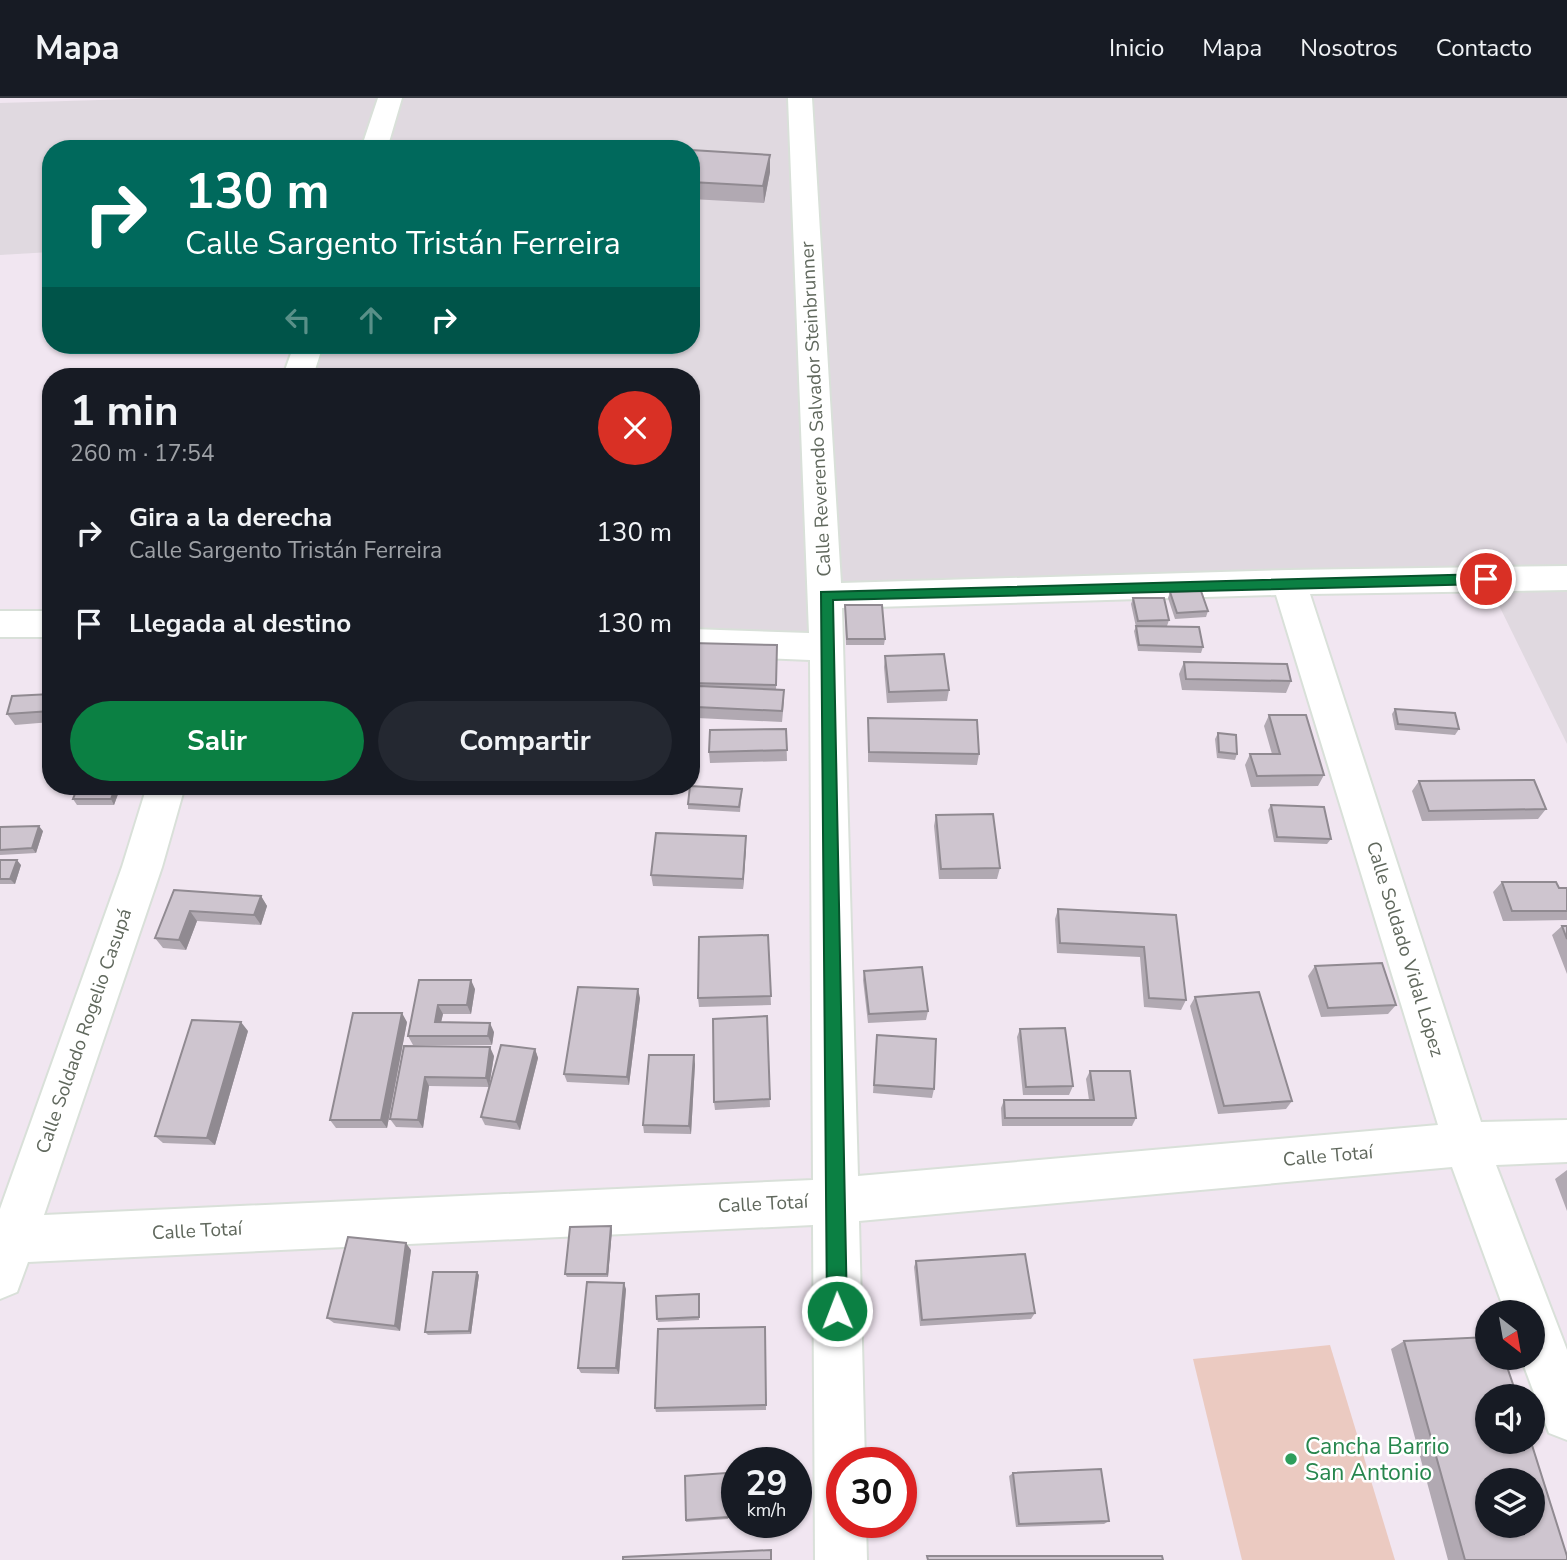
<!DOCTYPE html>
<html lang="es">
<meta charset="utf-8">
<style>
body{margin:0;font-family:"Nunito Sans",sans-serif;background:#242831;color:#f1f3f6;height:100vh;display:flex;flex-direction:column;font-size:26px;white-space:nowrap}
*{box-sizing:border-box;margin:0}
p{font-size:23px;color:#9ea1a6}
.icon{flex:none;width:38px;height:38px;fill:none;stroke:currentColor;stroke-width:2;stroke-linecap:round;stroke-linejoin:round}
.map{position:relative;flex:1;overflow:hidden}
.drawer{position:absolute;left:42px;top:270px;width:658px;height:427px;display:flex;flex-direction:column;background:#171b24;border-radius:28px;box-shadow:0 2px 5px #0004}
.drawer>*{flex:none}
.hud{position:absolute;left:42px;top:42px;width:658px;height:214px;border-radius:28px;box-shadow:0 2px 5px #0004;background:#00695c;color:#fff;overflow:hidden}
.needle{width:46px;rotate:149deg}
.tools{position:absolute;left:1475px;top:1202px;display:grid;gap:14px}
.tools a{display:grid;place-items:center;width:70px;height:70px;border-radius:50%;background:#171b24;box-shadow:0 2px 5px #0004;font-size:35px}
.speed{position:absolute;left:721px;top:1349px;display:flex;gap:14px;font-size:35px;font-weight:700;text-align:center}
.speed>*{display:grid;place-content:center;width:91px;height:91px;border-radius:50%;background:#171b24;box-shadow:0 2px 5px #0004;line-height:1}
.speed small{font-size:18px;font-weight:400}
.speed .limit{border:10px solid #d22;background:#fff;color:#111}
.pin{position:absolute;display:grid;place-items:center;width:60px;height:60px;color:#fff;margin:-30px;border:4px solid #fff;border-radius:50%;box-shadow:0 2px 7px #0007}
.me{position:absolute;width:77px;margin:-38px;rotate:359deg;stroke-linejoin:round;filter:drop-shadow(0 0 5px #0008)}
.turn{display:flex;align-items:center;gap:24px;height:147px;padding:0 28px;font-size:32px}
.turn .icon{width:91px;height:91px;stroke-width:2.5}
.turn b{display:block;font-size:49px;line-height:60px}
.lanes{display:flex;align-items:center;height:66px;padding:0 28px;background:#0003;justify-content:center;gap:35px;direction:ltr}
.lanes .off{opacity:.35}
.round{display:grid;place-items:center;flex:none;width:74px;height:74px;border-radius:37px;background:#242831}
.summary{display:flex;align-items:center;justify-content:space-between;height:119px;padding:0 28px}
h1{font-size:42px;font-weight:700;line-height:52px}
.cta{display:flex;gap:14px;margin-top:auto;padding:14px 28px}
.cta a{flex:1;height:80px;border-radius:42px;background:#0b8043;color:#fff;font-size:28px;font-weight:700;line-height:80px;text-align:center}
.cta a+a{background:#242831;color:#f1f3f6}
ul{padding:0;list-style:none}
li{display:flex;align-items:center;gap:21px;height:91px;padding:0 28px}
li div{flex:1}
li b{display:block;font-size:26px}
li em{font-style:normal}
header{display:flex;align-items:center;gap:42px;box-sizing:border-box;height:98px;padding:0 35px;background:#171b24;border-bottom:2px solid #363941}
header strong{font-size:33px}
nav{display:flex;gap:38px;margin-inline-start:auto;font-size:24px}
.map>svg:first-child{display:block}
.industrial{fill:#e0d9e0}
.green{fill:#ebcac1}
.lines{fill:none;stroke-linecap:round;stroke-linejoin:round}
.street-casing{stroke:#d9e0d9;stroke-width:4}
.street{fill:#fff;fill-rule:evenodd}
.wall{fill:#b1a9b2}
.shaded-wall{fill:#908a91}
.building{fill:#cec5cf;stroke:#908a91;stroke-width:2;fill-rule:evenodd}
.route{fill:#0b8043;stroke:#07532c;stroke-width:2}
.leisure-dot{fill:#2e9e5b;stroke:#fff;stroke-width:2.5}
.labels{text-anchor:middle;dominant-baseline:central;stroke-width:5;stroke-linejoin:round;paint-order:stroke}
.street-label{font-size:19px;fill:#60685d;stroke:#fff}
.near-leisure-label{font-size:23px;fill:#27864d;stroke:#fff;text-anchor:start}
</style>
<header>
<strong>Mapa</strong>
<nav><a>Inicio</a><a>Mapa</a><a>Nosotros</a><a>Contacto</a></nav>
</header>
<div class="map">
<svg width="1567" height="1462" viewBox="0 0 1567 1462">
<rect width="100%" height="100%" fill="#f1e6f1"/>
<!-- industrial -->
<path class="industrial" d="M165,0H1567V646L1486,481L826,498L827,549L691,544V278H298L308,247H691V51H51V154L0,157V5Z"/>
<!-- green -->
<path class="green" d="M1330,1247L1395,1462H1242L1193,1261Z"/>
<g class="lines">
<!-- street casing -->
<g class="street-casing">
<path id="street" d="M378,0H402L387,51H361Z
M788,0H812L841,485L1289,472L1567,468V492L1310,496L1481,1024L1567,1022V1064L1496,1067L1567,1252V1342L1549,1335L1521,1260H1533V1214H1505L1452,1069L859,1123L865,1365H842V1424H866L867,1462H815L813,1127L28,1164L17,1194L0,1201V1111L122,769L147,688H185L162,769L44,1117L813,1082L810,562L691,557V531L809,535ZM1276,497L1438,1027L858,1078L842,510Z
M294,247H323L313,278H283Z
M0,513H51V539H0Z"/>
</g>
<!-- street -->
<use href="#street" class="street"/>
</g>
<!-- wall -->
<path class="wall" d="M691,52L770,74L764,105L691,101Z
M1170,494L1208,513L1206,519L1175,521L1168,500Z
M1133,500L1169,522L1167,528L1203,549L1201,555L1138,553L1134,533L1136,529L1131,506Z
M845,507L885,541L884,547H846Z
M691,545L777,547L776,592L784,604L782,624L697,620L696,609L698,596H691Z
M885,558L949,592L947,603L887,605L884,569Z
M1184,564L1291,583L1286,595L1182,592L1179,576Z
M51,596V624L15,627L7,616Z
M1395,611L1459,631L1455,637L1395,632L1392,616Z
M1269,617L1324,677L1318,688L1251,689L1245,667L1250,656H1272L1264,628Z
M868,620L979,656L977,667L868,664Z
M786,631L787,663L710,665L709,654Z
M1218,635L1237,656L1235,662L1217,660L1215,641Z
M1419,683L1546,711L1538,721L1422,723L1412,693Z
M78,688H121L114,707H77L73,701Z
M742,691L740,714L688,711V706Z
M1271,707L1331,741L1327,746L1274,744L1268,712Z
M936,717L1000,770L997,781H939L934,728Z
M0,729L43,733L36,755L0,757Z
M746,738V749L743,791L653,788L651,777Z
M0,762L21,767L15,786H0Z
M1502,784L1559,790H1567V822L1503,823L1493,794Z
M174,792L261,798L267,808L261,827L197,823L186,852L163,850L155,840Z
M1058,811L1176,817L1186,902L1181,912L1144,909L1140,859L1057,855L1055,821Z
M1562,828H1567V876L1552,837Z
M768,837L771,907L699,909L698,900Z
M1315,868L1396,907L1388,916L1321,919L1308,878Z
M864,873L928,913L926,922L868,925L863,882Z
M419,882L475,891L471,916H443L441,924L494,934L492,947H413L408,938Z
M1195,899L1292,1003L1286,1011L1218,1016L1190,908Z
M640,900L629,987L567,984L564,976Z
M767,918L770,1009L715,1012L714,1004Z
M407,924L387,1030H336L330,1022Z
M1020,931L1073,988L1069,997H1023L1017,939Z
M248,933L215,1047L163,1045L155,1038Z
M877,937L934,991L932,1000L873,995Z
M404,948L494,958L489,988L535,951L538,960L520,1032L485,1027L481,1019L489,989L429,988L423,1030L396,1029L390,1021Z
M695,966L691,1036L644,1035L643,1027Z
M1090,973L1136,1020L1132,1028H1002L1001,1010L1004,1002H1089L1086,981Z
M1567,1072V1113L1555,1081Z
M611,1128L612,1132L608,1179H567L565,1176Z
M411,1152L400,1233L334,1225L327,1220Z
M916,1163L1035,1215L1031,1221L920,1228L914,1169Z
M479,1177L471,1236L428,1237L425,1234Z
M626,1191L619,1276L581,1275L578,1270Z
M699,1196V1222L658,1224L657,1221Z
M765,1229L766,1312L656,1314L655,1310Z
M1404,1243L1567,1462H1448L1391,1251Z
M726,1375L728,1421L686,1424V1422Z
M1013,1375L1109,1423L1104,1426L1016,1429L1009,1378Z"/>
<!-- shaded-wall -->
<path class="shaded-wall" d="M770,57V74L764,105L763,88Z
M116,688H121L114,707L111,701Z
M39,728L43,733L36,755L32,750Z
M746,738V749L743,791V781Z
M17,762L21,767L15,786L10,781Z
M261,798L267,808L261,827L254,817Z
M190,813L197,823L186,852L179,842Z
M471,882L475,891L471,916L467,907Z
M638,891L640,900L629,987L627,979Z
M438,907L443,916L439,933L435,924Z
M402,915L407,924L387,1030L381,1022Z
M241,924L248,933L215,1047L207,1040Z
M490,925L494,934L492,947L488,938Z
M490,949L494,958L489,989L486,980Z
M535,951L538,960L520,1032L516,1024Z
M694,957L695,966L691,1036L689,1028Z
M425,979L429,988L423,1030L418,1022Z
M611,1128L612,1132L608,1179L607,1176Z
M406,1145L411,1152L400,1233L395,1228Z
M477,1174L479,1177L471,1236L469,1233Z
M624,1185L626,1191L619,1276L616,1270Z"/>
<!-- building -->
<path class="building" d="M539,44L660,51H536Z
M691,52L770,57L763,88L691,84Z
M1201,493L1208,513L1177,515L1170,494Z
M1133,500H1164L1169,522L1138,523Z
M845,507H882L885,541H847Z
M1136,528L1199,529L1203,549L1139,547Z
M691,545L777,547L776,587L691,585Z
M944,556L949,592L889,594L885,558Z
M1184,564L1287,566L1291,583L1186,581Z
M699,588L784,592L782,613L696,609Z
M51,596V613L7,616L12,598Z
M1395,611L1455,615L1459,631L1398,626Z
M1269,617H1306L1324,677L1257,678L1250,656H1280Z
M868,620L977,622L979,656L869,654Z
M786,631L787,652L709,654L710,632Z
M1218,635L1236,637L1237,656L1219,654Z
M1534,682L1546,711L1429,713L1419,683Z
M78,688H116L111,701H73Z
M690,688L742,691L739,709L688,706Z
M1271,707L1324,709L1331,741L1277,739Z
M993,716L1000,770L941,771L936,717Z
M39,728L32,750L0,752V729Z
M656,735L746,738L743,781L651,777Z
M0,762H17L10,781H0Z
M1502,784H1556L1559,790H1567V813H1512Z
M174,792L261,798L254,817L190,813L179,842L155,840Z
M1058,811L1176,817L1186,902L1149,900L1144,849L1060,845Z
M1562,828H1567V841Z
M768,837L771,898L698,900L699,839Z
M1382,865L1396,907L1328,910L1315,868Z
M922,869L928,913L869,916L864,873Z
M419,882H471L467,907H438L435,924L490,925L488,938H408Z
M578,889L638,891L627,979L564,976Z
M1259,894L1292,1003L1224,1008L1195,899Z
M353,915H402L381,1022H330Z
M767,918L770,1001L714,1004L713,921Z
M192,922L241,924L207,1040L155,1038Z
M1065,930L1073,988L1026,989L1020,931Z
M877,937L936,941L934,991L874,987Z
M501,947L535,951L516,1024L481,1019Z
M404,948L490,949L486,980L425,979L418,1022L390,1021Z
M649,957H694L689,1028L643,1027Z
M1090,973H1130L1136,1020H1005L1004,1002H1094Z
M611,1128L607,1176H565L570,1129Z
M348,1139L406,1145L395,1228L327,1220Z
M1025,1156L1035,1215L922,1222L916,1163Z
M433,1174H477L469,1233L425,1234Z
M587,1184L624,1185L616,1270H578Z
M699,1196V1219L657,1221L656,1198Z
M765,1229L766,1307L655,1310L658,1231Z
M1488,1239V1260H1504L1517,1298H1488V1344H1531L1567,1458V1462H1465L1404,1243ZM1488,1382H1533V1428H1488Z
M1101,1371L1109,1423L1019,1426L1013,1375Z
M726,1375L728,1419L686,1422L685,1378Z
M771,1452V1462H623V1459Z
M927,1458H1162L1163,1462H928Z"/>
<!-- route -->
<path class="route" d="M1486,476L1493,481L1486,486L833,502L847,1213L844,1220L837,1223L830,1220L827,1213L821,494Z"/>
<!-- markers -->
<circle class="leisure-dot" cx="1291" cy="1361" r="7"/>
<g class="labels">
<!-- street labels -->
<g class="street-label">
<text transform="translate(816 311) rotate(-93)">Calle Reverendo Salvador Steinbrunner</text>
<text transform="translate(1405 851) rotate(73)">Calle Soldado Vidal López</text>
<text transform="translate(84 933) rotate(-71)">Calle Soldado Rogelio Casupá</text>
<text transform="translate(1328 1058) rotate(-5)">Calle Totaí</text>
<text transform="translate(763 1106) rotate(-3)">Calle Totaí</text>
<text transform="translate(197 1133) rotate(-3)">Calle Totaí</text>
</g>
<!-- near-leisure labels -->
<g class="near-leisure-label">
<text x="1305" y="1348">Cancha Barrio<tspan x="1305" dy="26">San Antonio</tspan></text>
</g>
</g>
</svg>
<div class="tools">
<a><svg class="needle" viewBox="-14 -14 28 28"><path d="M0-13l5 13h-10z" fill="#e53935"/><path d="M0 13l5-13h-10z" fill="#9ea1a6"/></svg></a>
<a><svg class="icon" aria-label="sound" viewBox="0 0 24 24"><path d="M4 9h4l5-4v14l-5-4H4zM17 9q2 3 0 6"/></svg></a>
<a><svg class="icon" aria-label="layers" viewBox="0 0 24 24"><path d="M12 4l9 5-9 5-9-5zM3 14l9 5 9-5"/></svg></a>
</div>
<div class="speed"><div>29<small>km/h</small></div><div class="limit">30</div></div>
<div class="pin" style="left:1486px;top:481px;background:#d93025"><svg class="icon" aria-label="arrive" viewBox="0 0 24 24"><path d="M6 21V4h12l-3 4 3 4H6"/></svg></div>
<svg class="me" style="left:837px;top:1213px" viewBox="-20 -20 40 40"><circle r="17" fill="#0b8043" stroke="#fff" stroke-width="3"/><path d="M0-11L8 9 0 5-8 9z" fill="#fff"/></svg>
<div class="hud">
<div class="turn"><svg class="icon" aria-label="right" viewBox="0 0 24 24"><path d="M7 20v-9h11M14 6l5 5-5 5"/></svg><div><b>130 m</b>Calle Sargento Tristán Ferreira</div></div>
<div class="lanes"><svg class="icon off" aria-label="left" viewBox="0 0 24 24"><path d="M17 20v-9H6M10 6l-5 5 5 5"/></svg><svg class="icon off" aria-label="ahead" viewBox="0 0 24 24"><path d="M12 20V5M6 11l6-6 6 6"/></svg><svg class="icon" aria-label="right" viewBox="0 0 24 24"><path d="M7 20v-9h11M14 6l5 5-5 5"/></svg></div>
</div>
<section class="drawer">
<div class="summary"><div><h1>1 min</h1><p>260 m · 17:54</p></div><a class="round" style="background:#d93025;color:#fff"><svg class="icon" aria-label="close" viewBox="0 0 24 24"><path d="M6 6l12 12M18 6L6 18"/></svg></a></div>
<ul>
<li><svg class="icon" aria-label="right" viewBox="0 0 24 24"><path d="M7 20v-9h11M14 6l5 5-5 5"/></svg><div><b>Gira a la derecha</b><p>Calle Sargento Tristán Ferreira</p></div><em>130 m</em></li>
<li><svg class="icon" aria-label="arrive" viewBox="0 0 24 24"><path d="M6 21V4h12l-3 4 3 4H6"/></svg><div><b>Llegada al destino</b></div><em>130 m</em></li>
</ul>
<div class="cta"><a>Salir</a><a>Compartir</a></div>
</section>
</div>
